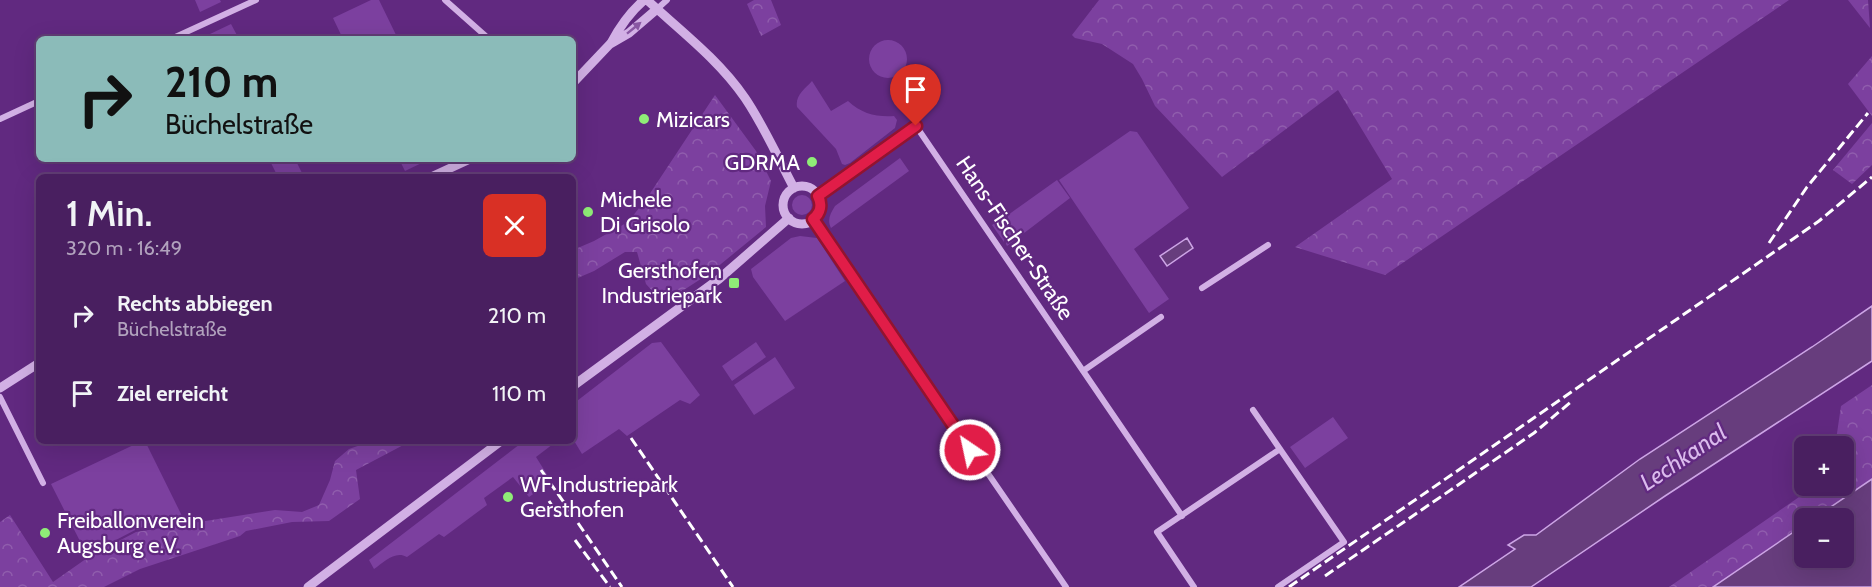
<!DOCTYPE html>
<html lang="de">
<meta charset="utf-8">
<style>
body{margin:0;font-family:Cabin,sans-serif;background:#502766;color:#f1f3f6;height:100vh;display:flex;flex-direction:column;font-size:22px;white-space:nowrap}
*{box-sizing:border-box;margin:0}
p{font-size:20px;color:#b1a2bd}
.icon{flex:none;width:33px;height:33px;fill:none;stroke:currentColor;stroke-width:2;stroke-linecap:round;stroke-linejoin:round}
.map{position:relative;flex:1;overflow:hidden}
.sheet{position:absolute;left:36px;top:174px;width:540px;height:270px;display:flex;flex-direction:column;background:#491f60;border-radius:9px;box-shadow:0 6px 24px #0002,0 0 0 2px #613d75}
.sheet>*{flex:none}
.guide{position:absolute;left:36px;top:36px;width:540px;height:126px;border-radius:9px;box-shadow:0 6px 24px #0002,0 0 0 2px #613d75;background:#8bbbb9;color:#111;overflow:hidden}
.buttons{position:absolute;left:1794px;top:436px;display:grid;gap:12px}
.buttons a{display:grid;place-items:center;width:60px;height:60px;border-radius:9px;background:#491f60;box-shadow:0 6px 24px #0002,0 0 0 2px #613d75;font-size:30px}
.pin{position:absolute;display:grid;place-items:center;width:51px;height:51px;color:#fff;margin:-62px -26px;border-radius:50% 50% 50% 0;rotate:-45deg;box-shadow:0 0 6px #0007}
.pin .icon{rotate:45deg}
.me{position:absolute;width:66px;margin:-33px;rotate:326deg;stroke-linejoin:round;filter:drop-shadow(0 0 4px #0008)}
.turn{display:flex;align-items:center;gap:21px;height:126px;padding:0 30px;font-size:27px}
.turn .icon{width:78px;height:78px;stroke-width:2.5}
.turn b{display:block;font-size:42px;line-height:51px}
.round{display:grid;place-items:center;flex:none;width:63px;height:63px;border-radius:9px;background:#502766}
.head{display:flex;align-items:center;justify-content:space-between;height:102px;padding:0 30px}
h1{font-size:36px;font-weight:600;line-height:45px}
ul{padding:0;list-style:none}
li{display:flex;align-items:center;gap:18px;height:78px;padding:0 30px}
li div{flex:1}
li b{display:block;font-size:22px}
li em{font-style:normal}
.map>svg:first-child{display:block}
.green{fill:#7c409f}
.forest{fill:url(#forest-crowns)}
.water{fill:#673d7d;stroke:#cda5e6;stroke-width:1.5}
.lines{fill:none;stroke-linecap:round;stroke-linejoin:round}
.minor{stroke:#d2b0e5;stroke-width:6}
.tertiary{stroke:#d2b0e5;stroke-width:9}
.rail{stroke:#fff;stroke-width:3;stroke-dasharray:10 4.5;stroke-linecap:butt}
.oneway{fill:#8958a3}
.route-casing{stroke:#92132f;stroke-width:15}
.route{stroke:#e11d48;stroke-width:10}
.poi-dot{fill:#8fec77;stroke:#612980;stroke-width:2}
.labels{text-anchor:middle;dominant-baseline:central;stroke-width:4.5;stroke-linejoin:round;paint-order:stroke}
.poi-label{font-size:22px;fill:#fff;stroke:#612980;text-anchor:start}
.street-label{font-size:22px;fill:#fff;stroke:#612980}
.water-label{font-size:24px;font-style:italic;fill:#dbbbed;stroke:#612980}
</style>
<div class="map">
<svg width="1872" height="587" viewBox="0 0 1872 587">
<defs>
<pattern id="forest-crowns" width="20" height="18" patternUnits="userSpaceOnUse" patternTransform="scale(1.5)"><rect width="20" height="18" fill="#7c409f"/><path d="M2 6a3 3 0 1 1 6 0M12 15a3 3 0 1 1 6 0" fill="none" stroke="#905dad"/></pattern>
</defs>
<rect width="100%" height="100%" fill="#612980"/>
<!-- green -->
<path class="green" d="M195,0H220L221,2L200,12Z
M371,0H379L398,39H343L333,18Z
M231,24L239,39H213L210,34Z
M869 59a19 19 0 1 1 38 0a19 19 0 1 1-38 0Z
M812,81L831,111L848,101C862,114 876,117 894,116L897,120L895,128L850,163L845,165L842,164L836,149L797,107C795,95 805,89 812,81Z
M1130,131L1137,132L1189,208L1134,249L1169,299L1149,313L1059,180Z
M900,158L909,171L831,228C827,220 830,214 835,206Z
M269,159H295L304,177H278Z
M399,159H430L405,171Z
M1057,180L1070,198L1007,246L1006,244L1008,215Z
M792 205a10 10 0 1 1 20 0a10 10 0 1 1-20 0Z
M1006,216L1004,242L992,225Z
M800,236L817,238L845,281L785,321L753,277L751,269L791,238Z
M661,342L700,395L690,404L680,400L627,436L619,429L582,454L573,439V404L652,343Z
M756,342L766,357L732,381L722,366Z
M775,357L795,388L754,415L734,385Z
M1333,417L1348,438L1305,468L1290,447Z
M142,441H145L183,518L139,528L87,555L51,484Z
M524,441H557L536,457L551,481L529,497L513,477L484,498L487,505L444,537L439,534L407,557C395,550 384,562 374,569L369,560Z"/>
<!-- forest -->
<path class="forest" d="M754,0H771L781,25L761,36L747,4Z
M1099,0H1789L1385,275L1295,247L1392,179L1338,90L1222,177L1155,106L1142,79L1133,64L1102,44L1075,38L1072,35Z
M1848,0H1868L1870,28Z
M1872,56V116L1848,84Z
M715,95L756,151L771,181L765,206L766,227L710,273L673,297L655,294L646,284L637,252H625L594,271L573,280V250L594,241L628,222L647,198Z
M1872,123V165L1852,184L1833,170Z
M1872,385V479L1813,519H1804V525L1713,587H1669L1815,486H1844V447H1835L1841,406Z
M372,441H411L356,470L360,499L329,521L292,522L246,531L240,536L140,569L104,587H0V522L10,515L53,582L90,556L136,532L275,510L302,512L319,505L330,480L335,461L349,449Z"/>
<!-- water -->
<path class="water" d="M1187,238L1193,248L1167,266L1160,256Z
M1872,306V361L1665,496L1531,587H1459L1515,549L1508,545L1524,535H1536L1640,459L1812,347Z
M1872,479V587H1713L1804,525V558H1844V519H1813Z"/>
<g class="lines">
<!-- minor -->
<path class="minor" d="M445,0L489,39
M657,9L667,0
M171,39L256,0
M0,119L39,101
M818,196L916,126L1182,516
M813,219L1066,587
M1202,288L1268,245
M1083,371L1161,317
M0,397L43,483
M1253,410L1344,542L1278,587
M1194,587L1157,532L1280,449"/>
<!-- tertiary -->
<path class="tertiary" d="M647,0C681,31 719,60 745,98C764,126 778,158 794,188
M611,43C620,26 629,13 644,0
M573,83L610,44L629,33L657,9
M431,177L470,159
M783 205a19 19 0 1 1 38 0a19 19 0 1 1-38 0Z
M573,386L719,279L789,218
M0,388L39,363
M308,587L501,441"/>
<!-- rail -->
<path class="rail" d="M1769,243L1807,187L1868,113
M631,438L733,587
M541,470L570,511
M549,501L560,518
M578,523L622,587
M575,540L610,587
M1325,576L1534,433L1572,401
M1289,587L1819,221L1872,177"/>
</g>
<!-- one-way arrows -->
<defs><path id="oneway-solid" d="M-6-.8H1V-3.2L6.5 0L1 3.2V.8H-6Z" transform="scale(1.5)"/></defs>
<use class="oneway" href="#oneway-solid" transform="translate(634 28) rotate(-39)"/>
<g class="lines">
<!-- route casing -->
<g class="route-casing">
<path id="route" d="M916,126L818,196C822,204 821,213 813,219L970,450"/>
</g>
<!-- route -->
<use href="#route" class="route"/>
</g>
<!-- markers -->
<g class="poi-dot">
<circle cx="644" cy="119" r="6"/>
<circle cx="812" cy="162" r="6"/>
<circle cx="588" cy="212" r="6"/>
<rect x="728" y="277" width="12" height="12" rx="3"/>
<circle cx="508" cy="497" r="6"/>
<circle cx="45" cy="533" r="6"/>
</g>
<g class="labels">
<!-- poi labels -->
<g class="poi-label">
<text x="656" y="119">Mizicars</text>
<text x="800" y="162" text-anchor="end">GDRMA</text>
<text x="600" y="199">Michele<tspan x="600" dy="25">Di Grisolo</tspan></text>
<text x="722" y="270" text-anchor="end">Gersthofen<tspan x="722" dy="25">Industriepark</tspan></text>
<text x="520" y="484">WF Industriepark<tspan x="520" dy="25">Gersthofen</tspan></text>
<text x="57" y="520">Freiballonverein<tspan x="57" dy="25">Augsburg e.V.</tspan></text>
</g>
<!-- street labels -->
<g class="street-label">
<text transform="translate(1015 238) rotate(56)">Hans-Fischer-Straße</text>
</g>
<!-- water labels -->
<g class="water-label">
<text transform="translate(1683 457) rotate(-34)">Lechkanal</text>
</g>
</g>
</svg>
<div class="buttons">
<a>+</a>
<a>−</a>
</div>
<div class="pin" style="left:916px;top:126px;background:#d93025"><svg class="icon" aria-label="arrive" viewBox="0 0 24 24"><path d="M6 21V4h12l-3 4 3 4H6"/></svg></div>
<svg class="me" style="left:970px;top:450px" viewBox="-20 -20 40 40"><circle r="17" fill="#e11d48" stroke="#fff" stroke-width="3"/><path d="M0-11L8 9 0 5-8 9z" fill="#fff"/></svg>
<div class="guide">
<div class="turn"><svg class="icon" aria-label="right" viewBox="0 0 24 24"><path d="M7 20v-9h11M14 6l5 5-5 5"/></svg><div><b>210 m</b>Büchelstraße</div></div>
</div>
<section class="sheet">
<div class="head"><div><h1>1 Min.</h1><p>320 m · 16:49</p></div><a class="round" style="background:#d93025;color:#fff"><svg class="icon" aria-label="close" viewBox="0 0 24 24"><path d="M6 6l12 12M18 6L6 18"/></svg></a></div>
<ul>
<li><svg class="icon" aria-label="right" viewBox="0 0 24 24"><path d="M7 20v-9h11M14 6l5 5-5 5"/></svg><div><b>Rechts abbiegen</b><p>Büchelstraße</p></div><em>210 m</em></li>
<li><svg class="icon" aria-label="arrive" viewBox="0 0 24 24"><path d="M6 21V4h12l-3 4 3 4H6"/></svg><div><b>Ziel erreicht</b></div><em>110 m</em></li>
</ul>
</section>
</div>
